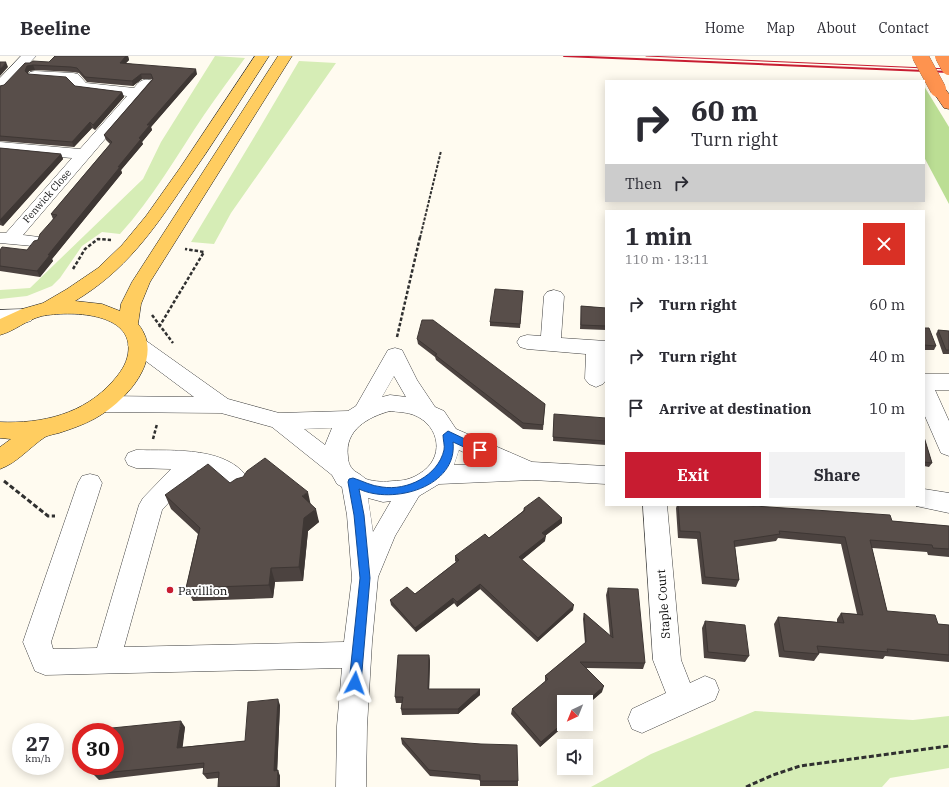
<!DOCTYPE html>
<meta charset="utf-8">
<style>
body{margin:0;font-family:"IBM Plex Serif",serif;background:#f2f2f3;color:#2b2b33;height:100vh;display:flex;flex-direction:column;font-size:15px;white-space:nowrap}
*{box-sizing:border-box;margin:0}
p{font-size:13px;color:#7c7c81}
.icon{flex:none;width:22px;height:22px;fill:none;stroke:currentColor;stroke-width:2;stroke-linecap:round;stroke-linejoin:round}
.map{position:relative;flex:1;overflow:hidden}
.sheet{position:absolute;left:605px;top:154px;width:320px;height:296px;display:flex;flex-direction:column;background:#fff;border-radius:0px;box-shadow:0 2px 10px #0003}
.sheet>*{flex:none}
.banner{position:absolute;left:605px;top:24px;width:320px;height:122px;border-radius:0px;box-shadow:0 2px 10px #0003;background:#fff;color:#2b2b33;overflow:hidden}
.needle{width:26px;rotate:223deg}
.controls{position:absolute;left:557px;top:639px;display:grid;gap:8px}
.controls a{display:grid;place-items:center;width:36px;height:36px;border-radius:0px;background:#fff;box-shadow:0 2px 10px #0003;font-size:20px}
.speed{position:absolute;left:12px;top:667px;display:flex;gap:8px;font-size:20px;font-weight:700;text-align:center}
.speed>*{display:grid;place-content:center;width:52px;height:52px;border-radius:50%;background:#fff;box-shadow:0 2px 10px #0003;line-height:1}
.speed small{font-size:10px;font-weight:400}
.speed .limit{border:6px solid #d22;background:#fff;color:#111}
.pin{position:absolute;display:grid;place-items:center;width:34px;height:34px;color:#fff;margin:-17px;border-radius:8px;box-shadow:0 2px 6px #0006}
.me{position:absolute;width:44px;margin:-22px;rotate:4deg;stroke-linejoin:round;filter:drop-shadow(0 0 3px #0008)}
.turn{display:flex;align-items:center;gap:14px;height:84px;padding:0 20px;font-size:18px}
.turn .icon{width:52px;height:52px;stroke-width:2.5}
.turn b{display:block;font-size:28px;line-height:34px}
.then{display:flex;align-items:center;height:38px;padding:0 20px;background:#0003;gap:8px;font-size:15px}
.round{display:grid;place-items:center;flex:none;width:42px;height:42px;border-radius:0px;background:#f2f2f3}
.overview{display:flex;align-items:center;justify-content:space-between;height:68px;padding:0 20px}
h1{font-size:24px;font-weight:800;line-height:30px}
.primary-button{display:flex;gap:8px;margin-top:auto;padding:8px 20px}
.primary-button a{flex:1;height:46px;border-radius:0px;background:#c81c31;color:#fff;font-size:16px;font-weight:800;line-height:46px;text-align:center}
.primary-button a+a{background:#f2f2f3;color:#2b2b33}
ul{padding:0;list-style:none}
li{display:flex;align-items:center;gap:12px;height:52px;padding:0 20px}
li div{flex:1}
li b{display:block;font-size:15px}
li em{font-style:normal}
header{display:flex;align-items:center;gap:24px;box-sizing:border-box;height:56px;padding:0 20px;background:#fff;border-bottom:1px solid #e1e1e2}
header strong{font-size:19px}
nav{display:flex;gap:22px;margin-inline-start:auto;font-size:14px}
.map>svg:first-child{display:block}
.green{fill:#d6edb6}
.forest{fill:#bbde94}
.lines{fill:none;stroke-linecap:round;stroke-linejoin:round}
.minor-casing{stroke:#414141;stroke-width:1}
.major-casing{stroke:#1f1f1f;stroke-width:1}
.highway-casing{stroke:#1f1f1f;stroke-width:1}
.path-far2{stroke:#303030;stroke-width:2;stroke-dasharray:3 1.5;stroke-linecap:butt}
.path-far1{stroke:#303030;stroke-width:2.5;stroke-dasharray:3.5 2;stroke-linecap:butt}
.path{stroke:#303030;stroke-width:3;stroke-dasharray:5 2.5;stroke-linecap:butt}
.minor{fill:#fff;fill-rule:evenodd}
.major{fill:#ffcd60;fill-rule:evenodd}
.highway{fill:#fe934f;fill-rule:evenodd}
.tram{stroke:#c81c31;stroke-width:1}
.rail{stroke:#c81c31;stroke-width:2}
.highway-bridge-casing{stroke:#1f1f1f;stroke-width:16;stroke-linecap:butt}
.highway-bridge{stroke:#fe934f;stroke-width:16}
.wall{fill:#4c4340}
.shaded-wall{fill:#3e3734}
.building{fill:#584e4a;stroke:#3e3734}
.route{fill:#1a73e8;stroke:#114b97}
.poi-dot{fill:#c81c31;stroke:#fff;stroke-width:1.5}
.labels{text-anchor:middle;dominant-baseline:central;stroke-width:4;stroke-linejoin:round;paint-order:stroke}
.far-street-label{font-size:10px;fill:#0e0e0e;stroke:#fff}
.poi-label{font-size:12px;fill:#0e0e0e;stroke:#fff;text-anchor:start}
.street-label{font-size:12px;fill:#0e0e0e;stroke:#fff}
</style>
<header>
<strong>Beeline</strong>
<nav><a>Home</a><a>Map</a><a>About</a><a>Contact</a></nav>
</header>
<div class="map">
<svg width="949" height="731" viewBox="0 0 949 731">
<rect width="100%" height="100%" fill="#fffbf0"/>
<!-- green -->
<path class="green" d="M215,0L245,2C231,21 217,40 204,59C177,99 153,142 120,178L102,176L82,190L60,222L52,230L27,240L0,243V234L30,232L143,123L161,86Z
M299,5L336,7L231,157L214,188L191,186L259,73Z
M755,655L913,664L949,660V712L890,722L882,731H591L651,698Z"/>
<!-- forest -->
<path class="forest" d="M924,30L949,71V148L924,101Z"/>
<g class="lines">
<!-- minor casing -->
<g class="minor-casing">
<path id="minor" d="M21,0H36L5,33L0,34V22Z
M35,15L73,17L78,18L86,27L134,32C139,26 142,22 151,24L153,27L23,179L39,181L42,185L39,189L33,190L0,187V177H6L72,102L0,96V86L80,93L127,40L77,34L69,25L30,22L28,19L30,16Z
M554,234L561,236L564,240L561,282L606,285V324L603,328L596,331L589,328L585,323L586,298L527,293L520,291L517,286L520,281L527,279L541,280L544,240L547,236Z
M24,253L31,255L34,260L31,265L24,267L0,268V254Z
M138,282L145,284L228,343L279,357L348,355L356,350L388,294L395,292L402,294L417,324L435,351L444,355L456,373L532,406L606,410V428L532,424L439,428L419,440L395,480L378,521L372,586L367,670L366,731H336L337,670L342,612L45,619L35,615L23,586L78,427L82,420L90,418L98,420L102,427L51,586L53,593L97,592L139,449L143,442L171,413L136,412L128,409L125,403L128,397L136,394C172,395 231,389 251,427L247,434C228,440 228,426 214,419C210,416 203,416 198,414L162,454L124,591L344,586L352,522L347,459L342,431L337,428L332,419L272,371L221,357L102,356L94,354L91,348L94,342L102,340L194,341L131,294L128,289L131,284ZM394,320L406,341L390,339L382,341ZM390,355C397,356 407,356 414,359C441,370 445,403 419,418C411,423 403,425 393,425C385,426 375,426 366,423C363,421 360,418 356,416C351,413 348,407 348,401C344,374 368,361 390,355ZM332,372L325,389L304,373ZM459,394L488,408L454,409ZM368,442L383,446L391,445L373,476Z
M924,318H949V334H935L949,365V400L941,397L924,358Z
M924,433L949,437V457L916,450L924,449Z
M643,449H667L681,604L690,627L705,620L715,624L719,634L715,644L642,677L632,673L628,663L632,653L666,637L653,604Z"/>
</g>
<!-- major casing -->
<g class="major-casing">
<path id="major" d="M255,0H269C241,43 214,87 184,129C152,176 125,215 75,245L102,248L120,255L121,248L132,226L278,0H292L150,226L141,248L138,268C167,303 124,347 94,363C83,369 71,373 59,377C55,378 49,379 45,381C30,391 17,407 0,413V391L11,383L0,382V366C42,368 84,358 113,325C120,317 126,309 128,298C135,255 68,255 42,260C26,264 15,275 0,279V263L22,253L43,247L67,233L98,212L122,189L146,160L180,112Z"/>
</g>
<!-- highway casing -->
<g class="highway-casing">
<path id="highway" d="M938,29L943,30L949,38V53L944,52L931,33L933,30Z"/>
</g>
<!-- path-far2 -->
<path class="path-far2" d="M420,182L441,95"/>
<!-- path-far1 -->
<path class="path-far1" d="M73,213L85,193L98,183L111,184
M152,259L173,287
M159,271L204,196L185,193
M397,281L420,181
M153,383L157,368"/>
<!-- path -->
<path class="path" d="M4,425L48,460H55
M746,731L773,719L800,710L949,690"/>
<!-- minor -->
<use href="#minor" class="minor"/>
<!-- major -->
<use href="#major" class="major"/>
<!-- highway -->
<use href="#highway" class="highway"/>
<!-- tram -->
<path class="tram" d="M646,0L949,13"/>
<!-- rail -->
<path class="rail" d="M564,0L949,16"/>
<!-- highway-bridge casing -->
<g class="highway-bridge-casing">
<path id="highway-bridge" d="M920,0L938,33
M943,0L949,11"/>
</g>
<!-- highway-bridge -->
<use href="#highway-bridge" class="highway-bridge"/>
</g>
<!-- wall -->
<path class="wall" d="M55,0H128L129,4L126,7L197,18L151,71L152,74L142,86L143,88L121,114L122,117L52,203L53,205L40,221L0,215V194H27L38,184L53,163L51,158L110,88L106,84L104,79L152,23H142L133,30L87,26L79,17L73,16L35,14L29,15L27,18L75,30L122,36L124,41L95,74L92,72L74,91L0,85V30L4,29L30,7L49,6Z
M0,92L61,98L63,103L3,170L0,169Z
M523,235L520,272L490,270V266Z
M581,250L606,252V274L580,273Z
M924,272L936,290L934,294H924Z
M938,274L949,275V298H943L936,278Z
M417,283L545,348L543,374L523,373L436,304L435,301L418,288Z
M554,362H606V389L553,385Z
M924,381L932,407L929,411L924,410Z
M243,421L311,448L319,466L308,475L303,525L275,526L273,542L193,545L186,532L198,478L171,453L165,439L230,427Z
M677,449H739L892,465L949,470V501L928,499L927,496L872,492L887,555L938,568L949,569V606L885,600L883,603L819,597V598L814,605L779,601L774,568L778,561L837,566V563L841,557L857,558L841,488L778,482L776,485L735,491L739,524L736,531L702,528L697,483L678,482L676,452Z
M524,452L562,462V467L545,480V485L522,504L573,554L537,586L480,533L457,551L454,547L416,576L391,549L390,544L415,538L456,506L455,505V500L489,482L523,455Z
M608,532L645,607L643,613L586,612L602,636L564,668H566L540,691L511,658L512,653L545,626V620L585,587L583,563L584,557L610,580L606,539Z
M705,565L749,600L745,606L704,602L702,572Z
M429,599L430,605L429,633L480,639L458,658L402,659L401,653L402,647H396L395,641Z
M280,649L277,714L280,720L218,722L207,723L203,718V712L99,724L93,718L185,671L182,691L245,685Z
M401,682L518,725V730H480V724L430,720L402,688Z"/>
<!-- shaded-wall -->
<path class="shaded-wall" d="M126,0H128L129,4L121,12L120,7Z
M6,6L8,11L0,20V13Z
M33,9L35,14L29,15L27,20L25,15L27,10Z
M196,13L197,18L151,71L152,74L142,86L143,88L121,114L122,117L52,203L53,205L40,221L37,215L48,199L118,111L139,82L147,69Z
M141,18L142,23L133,30L132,25Z
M122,36L124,41L95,74L93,69Z
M90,66L92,72L74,91L72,86Z
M61,98L63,103L3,170L0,164Z
M308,436L311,450L302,440Z
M316,453L319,466L308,475L303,525L299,511L304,462Z
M562,462V467L542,482V477Z
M546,480L545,485L519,506V501Z
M271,512L275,526L273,542L269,529Z
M480,528V533L457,551V546Z
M453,542L454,547L416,576L415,572Z
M574,549L573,554L537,586L538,582Z
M429,599L430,605L429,638L428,633Z
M604,630L602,636L586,650V646Z
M480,633V639L458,658V653Z
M278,643L280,649L277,720L274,715Z
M181,665L185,671L182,697L177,692Z
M564,666V668H566L540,691L541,686Z
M278,714L280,720V731H277Z"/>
<!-- building -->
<path class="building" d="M55,0H126L120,7L196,13L147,69H150L139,82L141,83L118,111H120L48,199H50L37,215L0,210V194L2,191L27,194L34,185L38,184L40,178L57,159L51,158L112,86L104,79L153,23L151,18H141L132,25L85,21L77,12L71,11L33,9L27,10L25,15L28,18L66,21L75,30L122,36L93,69L90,66L72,86L0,80V30L4,29L25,7H30L33,5L49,6Z
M0,6H6L0,13Z
M0,92L61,98L0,164Z
M495,233L523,235L520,268L490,266Z
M581,250L606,252V270L581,269Z
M422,264H433L545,348L543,369L523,367L435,299L437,298L417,283Z
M924,272H929L936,290L924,289Z
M938,274L949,275V294H946Z
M554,358L606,362V385L553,381Z
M924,381L932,407L924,406Z
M265,402L308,436L302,440L316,453L304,462L299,511L271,512L269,529L186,532L200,472L165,439L208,408L230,427L236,423L243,421L247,415Z
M539,441L562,462L542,477L546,480L519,501L574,549L538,582L480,528L457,546L453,542L415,572L390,544L407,531L415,538L459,504L455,500L485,478L489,482L525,454L524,452Z
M678,449H739L890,459L892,465L949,470V493L933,492L932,489L870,484L887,555L935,559L938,568L949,569V599L887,593L888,596L817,590L819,598L784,595L778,561L844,567L841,557L863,559L845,481L779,475L780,478L734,485L739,524L705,521L700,476L680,475Z
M608,532L638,533L645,607L580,606L604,630L586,646H564V666L541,686L512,653L548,623L545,620L586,586L584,557L613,582Z
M705,565L745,569L749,600L708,596Z
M398,599H429L428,633H480L458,653H401L403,641H395Z
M278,643L274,715L278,714L277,731H218L219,716L203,718L204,707L93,718L95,710H115V676H101L102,673L181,665L177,692L245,685L248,646Z
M401,682L481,688L517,689L518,725H480V719L429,714Z"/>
<!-- route -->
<path class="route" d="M448,375L484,392L485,394L484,397H477L453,386C458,431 393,449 359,433L364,459L370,522L361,627L359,631L355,633L351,631L349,627L360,522L354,459L348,426L349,423L353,422C363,425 371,430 382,431C407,435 438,420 444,394C445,390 443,384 443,379Z"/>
<!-- markers -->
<circle class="poi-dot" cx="170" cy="534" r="4"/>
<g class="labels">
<!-- far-street labels -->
<g class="far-street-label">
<text transform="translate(47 140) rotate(-49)">Fenwick Close</text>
</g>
<!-- poi labels -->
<g class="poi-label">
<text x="178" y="534">Pavillion</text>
</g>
<!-- street labels -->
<g class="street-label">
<text transform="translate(663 548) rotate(-94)">Staple Court</text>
</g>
</g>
</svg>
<div class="controls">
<a><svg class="needle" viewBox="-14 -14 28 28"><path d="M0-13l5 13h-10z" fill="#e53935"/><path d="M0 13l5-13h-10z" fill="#7c7c81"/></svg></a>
<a><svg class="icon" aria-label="sound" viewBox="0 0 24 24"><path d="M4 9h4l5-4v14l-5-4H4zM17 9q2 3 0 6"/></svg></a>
</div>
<div class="speed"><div>27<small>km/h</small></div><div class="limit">30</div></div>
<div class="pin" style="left:480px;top:394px;background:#d93025"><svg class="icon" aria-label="arrive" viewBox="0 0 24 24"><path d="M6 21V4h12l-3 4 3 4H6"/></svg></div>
<svg class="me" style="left:355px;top:627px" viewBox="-20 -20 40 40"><path d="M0-17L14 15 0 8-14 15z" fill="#1a73e8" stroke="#fff" stroke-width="4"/></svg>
<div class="banner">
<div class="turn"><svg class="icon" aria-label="right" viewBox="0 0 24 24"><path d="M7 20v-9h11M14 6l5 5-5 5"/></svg><div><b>60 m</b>Turn right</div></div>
<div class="then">Then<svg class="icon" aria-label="right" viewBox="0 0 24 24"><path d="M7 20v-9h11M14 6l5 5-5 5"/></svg></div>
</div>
<section class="sheet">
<div class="overview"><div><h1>1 min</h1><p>110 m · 13:11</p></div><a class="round" style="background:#d93025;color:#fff"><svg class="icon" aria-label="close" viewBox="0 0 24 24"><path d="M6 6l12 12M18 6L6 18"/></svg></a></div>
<ul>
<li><svg class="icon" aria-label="right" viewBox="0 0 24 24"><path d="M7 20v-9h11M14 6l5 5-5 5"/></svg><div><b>Turn right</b></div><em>60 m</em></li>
<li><svg class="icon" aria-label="right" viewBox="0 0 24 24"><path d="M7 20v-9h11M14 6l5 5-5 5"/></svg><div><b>Turn right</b></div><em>40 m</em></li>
<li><svg class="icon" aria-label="arrive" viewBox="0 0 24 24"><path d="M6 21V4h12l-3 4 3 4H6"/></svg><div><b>Arrive at destination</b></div><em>10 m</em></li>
</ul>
<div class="primary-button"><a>Exit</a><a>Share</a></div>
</section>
</div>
